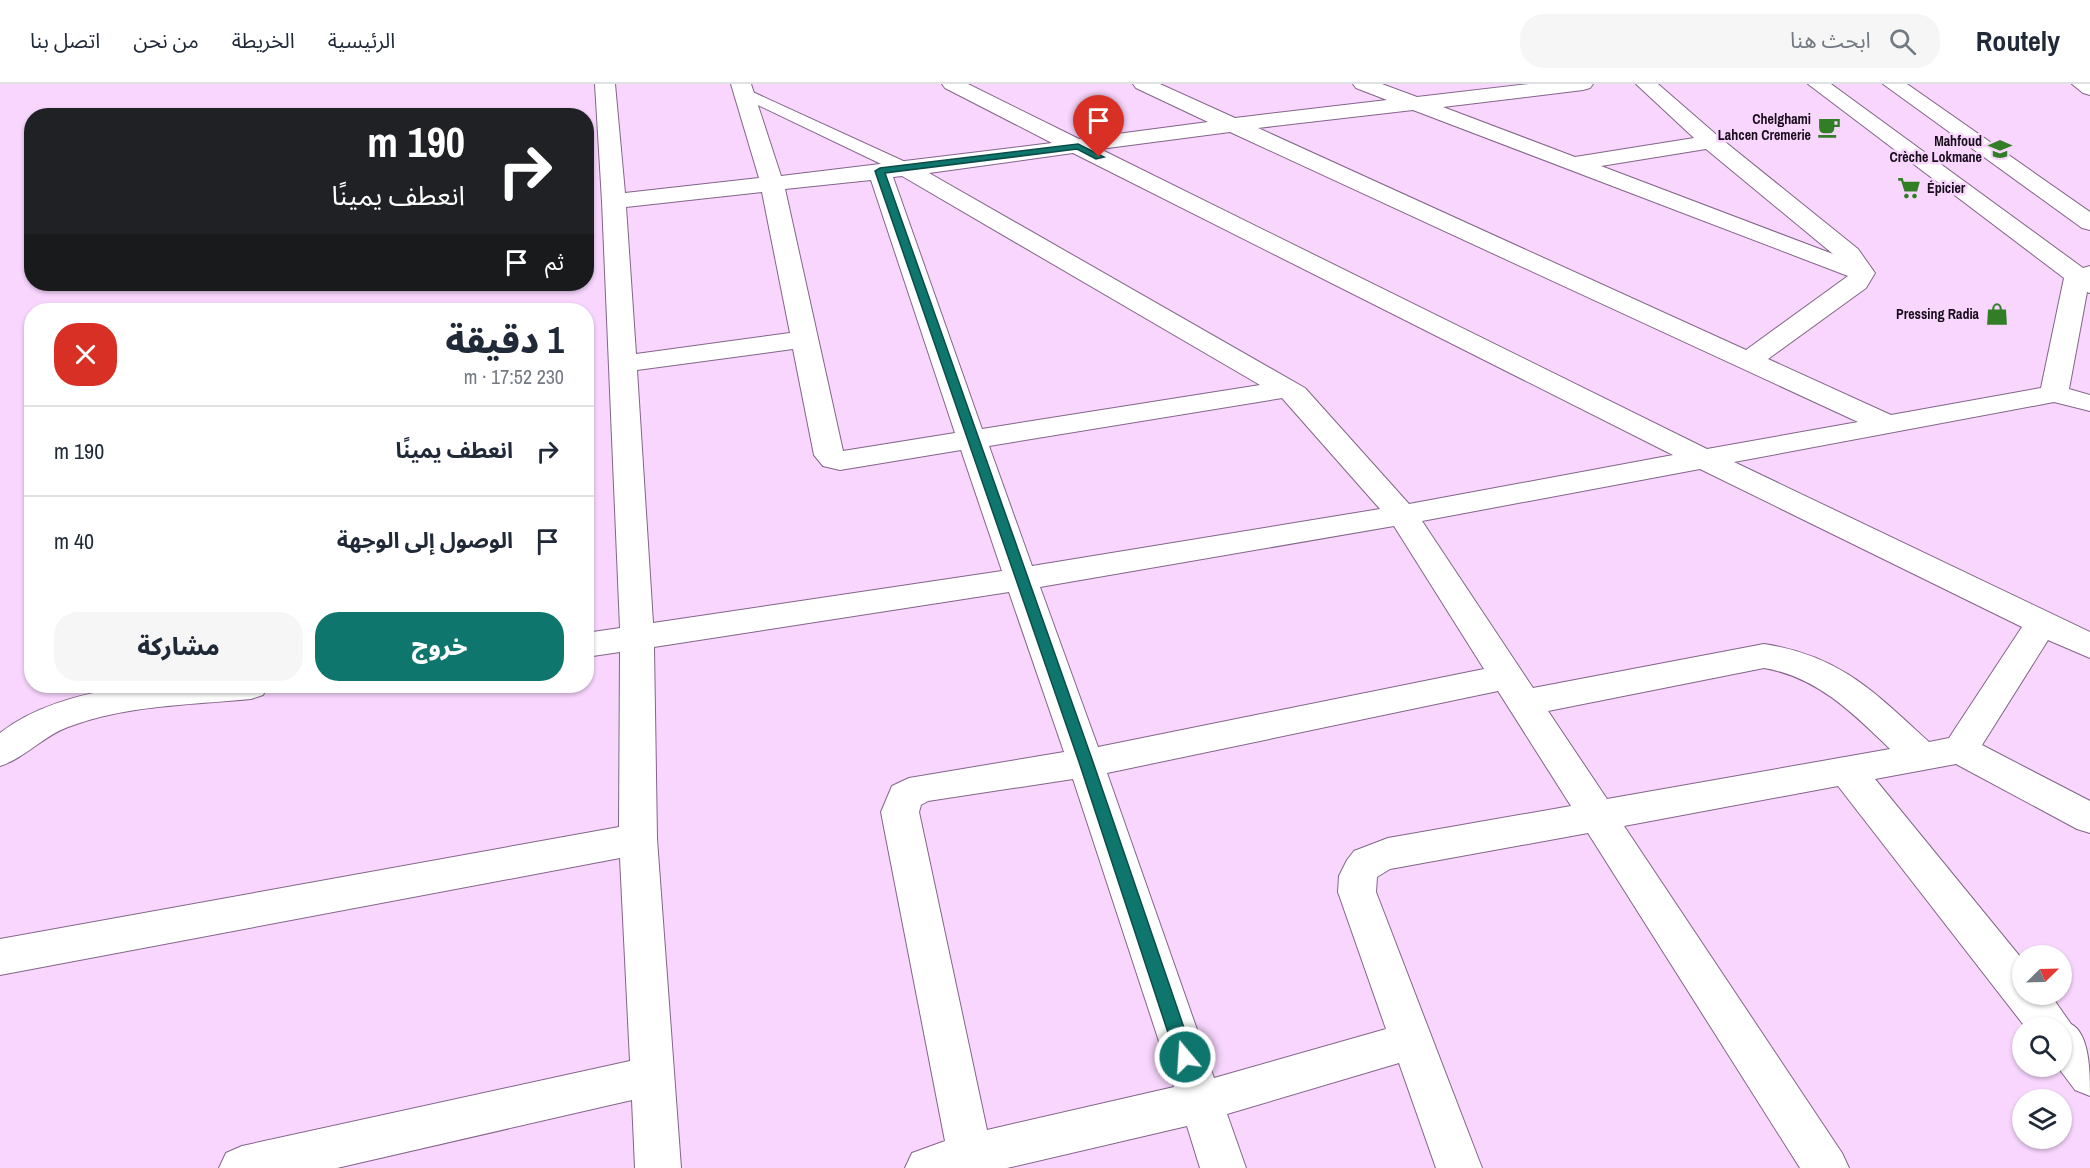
<!DOCTYPE html>
<html lang="ar">
<meta charset="utf-8">
<style>
body{margin:0;font-family:"Archivo Narrow","Noto Sans Arabic",sans-serif;background:#f6f6f7;color:#1f2937;direction:rtl;height:100vh;display:flex;flex-direction:column;font-size:22px;white-space:nowrap}
*{box-sizing:border-box;margin:0}
p{font-size:20px;color:#747a83}
.icon{flex:none;width:33px;height:33px;fill:none;stroke:currentColor;stroke-width:2;stroke-linecap:round;stroke-linejoin:round}
.map{position:relative;flex:1;overflow:hidden;direction:ltr}
.details{position:absolute;left:24px;top:219px;width:570px;height:390px;display:flex;flex-direction:column;background:#fff;border-radius:24px;box-shadow:0 2px 4px #0004;direction:rtl}
.details>*{flex:none}
.banner{position:absolute;left:24px;top:24px;width:570px;height:183px;border-radius:24px;box-shadow:0 2px 4px #0004;direction:rtl;background:#202124;color:#fff;overflow:hidden}
.needle{width:39px;rotate:67deg}
.buttons{position:absolute;left:2012px;top:861px;display:grid;gap:12px}
.buttons a{display:grid;place-items:center;width:60px;height:60px;border-radius:50%;background:#fff;box-shadow:0 2px 4px #0004;font-size:30px}
.pin{position:absolute;display:grid;place-items:center;width:51px;height:51px;color:#fff;margin:-62px -26px;border-radius:50% 50% 50% 0;rotate:-45deg;box-shadow:0 0 6px #0007}
.pin .icon{rotate:45deg}
.me{position:absolute;width:66px;margin:-33px;rotate:342deg;stroke-linejoin:round;filter:drop-shadow(0 0 4px #0008)}
.turn{display:flex;align-items:center;gap:21px;height:126px;padding:0 30px;font-size:27px}
.turn .icon{width:78px;height:78px;stroke-width:2.5}
.turn b{display:block;font-size:42px;line-height:51px}
.then{display:flex;align-items:center;height:57px;padding:0 30px;background:#0003;gap:12px;font-size:22px}
.round{display:grid;place-items:center;flex:none;width:63px;height:63px;border-radius:24px;background:#f6f6f7}
.head{display:flex;align-items:center;justify-content:space-between;height:102px;padding:0 30px}
h1{font-size:36px;font-weight:800;line-height:45px}
.button{display:flex;gap:12px;margin-top:auto;padding:12px 30px}
.button a{flex:1;height:69px;border-radius:24px;background:#0f766e;color:#fff;font-size:24px;font-weight:800;line-height:69px;text-align:center}
.button a+a{background:#f6f6f7;color:#1f2937}
ul{padding:0;list-style:none}
li{display:flex;align-items:center;gap:18px;height:90px;padding:0 30px;border-top:2px solid #e0e1e3}
li div{flex:1}
li b{display:block;font-size:22px}
li em{font-style:normal}
header{display:flex;align-items:center;gap:36px;box-sizing:border-box;height:84px;padding:0 30px;background:#fff;border-bottom:2px solid #e0e1e3}
header strong{font-size:28px}
nav{display:flex;gap:33px;margin-inline-start:auto;font-size:21px}
.search{width:420px;height:54px;background:#f6f6f7;display:flex;align-items:center;gap:15px;box-sizing:border-box;padding:0 21px;border-radius:24px;color:#747a83;font-size:22px}
.map>svg:first-child{display:block}
.lines{fill:none;stroke-linecap:round;stroke-linejoin:round}
.service-casing{stroke:#836589;stroke-width:2}
.minor-casing{stroke:#836589;stroke-width:2}
.service{fill:#fff;fill-rule:evenodd}
.minor{fill:#fff;fill-rule:evenodd}
.route{fill:#0f766e;stroke:#0a4d48;stroke-width:1.5}
.labels{text-anchor:middle;dominant-baseline:central;stroke-width:5;stroke-linejoin:round;paint-order:stroke}
.far-poi-label{font-size:14px;font-weight:bold;fill:#170c1a;stroke:#f8d6fe;text-anchor:end}
</style>
<header>
<strong>Routely</strong>
<div class="search"><svg class="icon" aria-label="search" viewBox="0 0 24 24"><circle cx="10" cy="10" r="6"/><path d="M15 15l6 6"/></svg>ابحث هنا</div>
<nav><a>الرئيسية</a><a>الخريطة</a><a>من نحن</a><a>اتصل بنا</a></nav>
</header>
<div class="map">
<svg width="2090" height="1084" viewBox="0 0 2090 1084">
<rect width="100%" height="100%" fill="#f8d6fe"/>
<g class="lines">
<!-- service casing -->
<g class="service-casing">
<path id="service" d="M744,4L912,81L914,85L912,89H900L739,12L736,9Z"/>
</g>
<!-- minor casing -->
<g class="minor-casing">
<path id="minor" d="M595,0H615L625,109L759,94L731,0H751L781,92L1052,59L945,4L942,0H968L1079,55L1208,38L1136,4L1133,0H1160L1235,34L1387,16L1356,4L1353,0H1382L1417,13L1529,0H1593L1590,4L1583,6L1443,23L1575,73L1694,54L1636,0H1658L1719,53L1858,165L1875,189L1866,204L1768,275L1891,331L2041,304L2064,194L1808,0H1831L2083,184L2090,182V209L2087,208L2069,305L2090,311V327L2054,318L1734,378L2090,548V574L2048,556L1982,661L2090,717V749L2077,745L1956,680L1875,695L2022,875V910H2050L2071,940C2090,950 2090,989 2090,1012L2075,1006L2057,982H2061V944H2026L1838,702L1624,742L1842,1069L1849,1084H1800L1588,749L1390,785L1377,793L1376,808L1482,1084H1436L1399,979L1227,1030L1246,1084H1200L1187,1042L1007,1084H905L912,1069L945,1057L881,728L892,702L909,694L1064,668L1009,508L654,563L657,755L681,1084H635L632,1016L337,1084H219L226,1069L242,1062L630,977L620,774L0,891V855L619,743L620,568L586,573V549L620,544L602,117ZM1413,26L1848,192L1746,266L1258,44ZM1230,48L1858,338L1707,365L1100,65ZM1706,65L1833,170L1601,82ZM1073,69L1673,371L1409,420L1305,304L929,89ZM902,92L1260,301L982,345L893,93ZM871,96L955,349L843,367L785,105ZM762,108L790,249L636,270L626,123ZM793,265L814,371L823,382L840,386L961,366L1002,487L653,539L637,286ZM1282,314L1380,425L1032,482L989,362ZM1700,385L2022,543L1949,654L1929,658C1874,608 1841,572 1764,560L1533,604L1422,437ZM1394,442L1484,585L1098,663L1040,503ZM1764,584C1817,593 1853,629 1890,665L1607,715L1548,627ZM1498,607L1571,722L1388,754L1367,762L1354,767L1347,776L1339,792L1338,808L1386,945L1214,994L1107,689ZM1073,695L1174,1003L987,1046L919,728L921,721L928,717Z
M1883,0H1907L2090,128V146L2082,144Z
M2072,0H2090V11L2083,9Z
M134,602H268L263,611L251,615C190,621 126,621 68,643C43,652 25,674 0,682V649C37,620 88,608 134,602Z"/>
</g>
<!-- service -->
<use href="#service" class="service"/>
<!-- minor -->
<use href="#minor" class="minor"/>
</g>
<!-- route -->
<path class="route" d="M1078,60L1104,73L1096,75L1077,65L885,89L1093,678L1194,973L1191,978L1185,981L1178,978L1176,973L1079,678L875,87L880,84Z"/>
<!-- icons -->
<defs>
<g id="cafe-bare" transform="scale(1.8)"><path d="M-5.5-4.5H6V0H3Q3 3.5 0 3.5H-2.5Q-5.5 3.5-5.5 0ZM3-3.2v2h1.7v-2ZM-6 4.5H4V6H-6Z" fill="#327e26" stroke="#f8d6fe" stroke-width="2.5" paint-order="stroke"/></g>
<g id="school-bare" transform="scale(1.8)"><path d="M0-5L7-2L0 1L-7-2ZM-4 1L0 2.5L4 1V4Q0 6-4 4Z" fill="#327e26" stroke="#f8d6fe" stroke-width="2.5" paint-order="stroke"/></g>
<g id="supermarket-bare" transform="scale(1.8)"><path d="M-6-5.5h2.5l.6 2H6L4.5 2H-2.5L-4.4-4H-6ZM-1.5 3.2a1.3 1.3 0 1 0 .1 0ZM3 3.2a1.3 1.3 0 1 0 .1 0Z" fill="#327e26" stroke="#f8d6fe" stroke-width="2.5" paint-order="stroke"/></g>
<g id="shop-bare" transform="scale(1.8)"><path d="M-5-2.5h2.3a2.7 3.5 0 0 1 5.4 0H5L5.5 6h-11ZM-1.5-2.5h3a1.5 2.3 0 0 0-3 0Z" fill="#327e26" stroke="#f8d6fe" stroke-width="2.5" paint-order="stroke"/></g>
</defs>
<g fill-rule="evenodd">
<use href="#cafe-bare" x="1829" y="43"/>
<use href="#school-bare" x="2000" y="65"/>
<use href="#supermarket-bare" x="1909" y="104"/>
<use href="#shop-bare" x="1997" y="230"/>
</g>
<g class="labels">
<!-- far-poi labels -->
<g class="far-poi-label">
<text x="1811" y="35">Chelghami<tspan x="1811" dy="16">Lahcen Cremerie</tspan></text>
<text x="1982" y="57">Mahfoud<tspan x="1982" dy="16">Crèche Lokmane</tspan></text>
<text x="1927" y="104" text-anchor="start">Épicier</text>
<text x="1979" y="230">Pressing Radia</text>
</g>
</g>
</svg>
<div class="buttons">
<a><svg class="needle" viewBox="-14 -14 28 28"><path d="M0-13l5 13h-10z" fill="#e53935"/><path d="M0 13l5-13h-10z" fill="#747a83"/></svg></a>
<a><svg class="icon" aria-label="search" viewBox="0 0 24 24"><circle cx="10" cy="10" r="6"/><path d="M15 15l6 6"/></svg></a>
<a><svg class="icon" aria-label="layers" viewBox="0 0 24 24"><path d="M12 4l9 5-9 5-9-5zM3 14l9 5 9-5"/></svg></a>
</div>
<div class="pin" style="left:1099px;top:73px;background:#d93025"><svg class="icon" aria-label="arrive" viewBox="0 0 24 24"><path d="M6 21V4h12l-3 4 3 4H6"/></svg></div>
<svg class="me" style="left:1185px;top:973px" viewBox="-20 -20 40 40"><circle r="17" fill="#0f766e" stroke="#fff" stroke-width="3"/><path d="M0-11L8 9 0 5-8 9z" fill="#fff"/></svg>
<div class="banner">
<div class="turn"><svg class="icon" aria-label="right" viewBox="0 0 24 24"><path d="M7 20v-9h11M14 6l5 5-5 5"/></svg><div><b>190 m</b>انعطف يمينًا</div></div>
<div class="then">ثم<svg class="icon" aria-label="arrive" viewBox="0 0 24 24"><path d="M6 21V4h12l-3 4 3 4H6"/></svg></div>
</div>
<section class="details">
<div class="head"><div><h1>1 دقيقة</h1><p>230 m · 17:52</p></div><a class="round" style="background:#d93025;color:#fff"><svg class="icon" aria-label="close" viewBox="0 0 24 24"><path d="M6 6l12 12M18 6L6 18"/></svg></a></div>
<ul>
<li><svg class="icon" aria-label="right" viewBox="0 0 24 24"><path d="M7 20v-9h11M14 6l5 5-5 5"/></svg><div><b>انعطف يمينًا</b></div><em>190 m</em></li>
<li><svg class="icon" aria-label="arrive" viewBox="0 0 24 24"><path d="M6 21V4h12l-3 4 3 4H6"/></svg><div><b>الوصول إلى الوجهة</b></div><em>40 m</em></li>
</ul>
<div class="button"><a>خروج</a><a>مشاركة</a></div>
</section>
</div>
